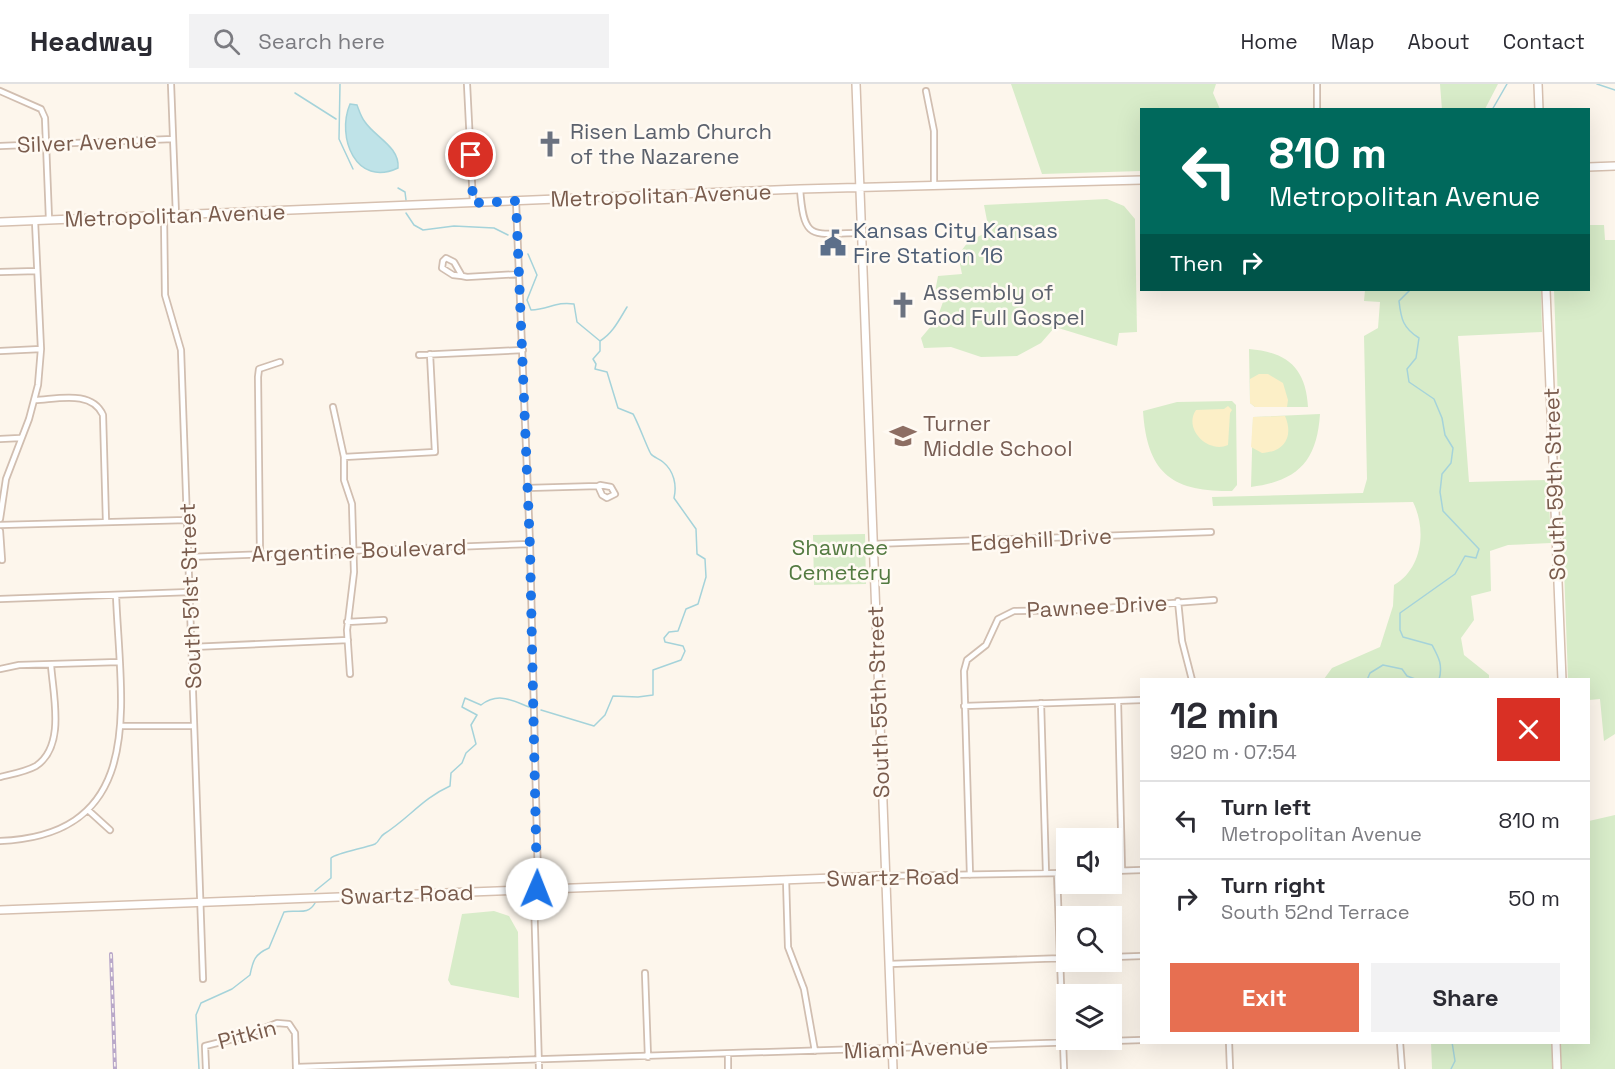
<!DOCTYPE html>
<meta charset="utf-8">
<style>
body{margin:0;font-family:"Space Grotesk",sans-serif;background:#f2f2f3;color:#2b2b33;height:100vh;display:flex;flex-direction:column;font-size:22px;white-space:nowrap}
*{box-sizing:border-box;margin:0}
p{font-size:20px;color:#7c7c81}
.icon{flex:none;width:33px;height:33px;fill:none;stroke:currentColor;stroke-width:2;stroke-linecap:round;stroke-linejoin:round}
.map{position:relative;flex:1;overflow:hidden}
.panel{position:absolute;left:1140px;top:594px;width:450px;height:366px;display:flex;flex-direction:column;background:#fff;border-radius:0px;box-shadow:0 6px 24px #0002}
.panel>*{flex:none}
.banner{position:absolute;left:1140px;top:24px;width:450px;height:183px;border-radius:0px;box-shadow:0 6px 24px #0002;background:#00695c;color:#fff;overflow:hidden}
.controls{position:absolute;left:1056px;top:744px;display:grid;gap:12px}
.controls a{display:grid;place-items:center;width:66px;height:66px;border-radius:0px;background:#fff;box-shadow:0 6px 24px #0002;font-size:30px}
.pin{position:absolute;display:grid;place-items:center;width:51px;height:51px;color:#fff;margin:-26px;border:3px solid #fff;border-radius:50%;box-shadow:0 2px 6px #0007}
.me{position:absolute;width:66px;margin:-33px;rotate:1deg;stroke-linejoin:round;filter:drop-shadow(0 0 4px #0008)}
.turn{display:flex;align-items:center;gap:21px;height:126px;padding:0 30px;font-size:27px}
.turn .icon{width:78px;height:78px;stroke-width:2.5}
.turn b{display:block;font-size:42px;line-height:51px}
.then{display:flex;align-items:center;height:57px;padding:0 30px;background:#0003;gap:12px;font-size:22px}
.round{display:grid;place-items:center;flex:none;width:63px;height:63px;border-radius:0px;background:#f2f2f3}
.headline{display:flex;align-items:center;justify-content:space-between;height:102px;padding:0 30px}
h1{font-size:36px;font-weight:600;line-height:45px}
.cta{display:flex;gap:12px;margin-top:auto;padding:12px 30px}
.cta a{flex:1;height:69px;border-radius:0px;background:#e76f51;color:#fff;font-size:24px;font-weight:600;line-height:69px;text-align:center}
.cta a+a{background:#f2f2f3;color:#2b2b33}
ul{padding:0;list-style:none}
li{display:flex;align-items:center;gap:18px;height:78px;padding:0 30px;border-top:2px solid #e1e1e2}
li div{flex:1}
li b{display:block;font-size:22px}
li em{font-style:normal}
header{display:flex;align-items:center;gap:36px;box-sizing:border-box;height:84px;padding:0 30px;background:#fff;border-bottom:2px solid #e1e1e2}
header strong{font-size:28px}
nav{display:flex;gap:33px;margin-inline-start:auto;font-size:21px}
.search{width:420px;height:54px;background:#f2f2f3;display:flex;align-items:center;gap:15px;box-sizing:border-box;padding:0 21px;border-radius:0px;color:#7c7c81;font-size:22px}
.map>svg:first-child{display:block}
.green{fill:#d8ecc9}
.sand{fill:#fcefc7}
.water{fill:#bfe3e8;stroke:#a5d3da;stroke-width:1.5}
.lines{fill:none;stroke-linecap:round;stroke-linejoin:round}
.stream{stroke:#a5d3da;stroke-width:1.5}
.street-casing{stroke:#d1beb0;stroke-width:8}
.secondary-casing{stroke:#d6c0b0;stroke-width:10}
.street{stroke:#fff;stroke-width:4.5}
.secondary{stroke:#fff;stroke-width:7}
.rail-casing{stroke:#b9a8c9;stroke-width:4}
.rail{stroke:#fffaf3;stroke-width:1.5;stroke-dasharray:4.5;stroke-linecap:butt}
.route{stroke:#1a73e8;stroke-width:10;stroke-dasharray:0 18}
.labels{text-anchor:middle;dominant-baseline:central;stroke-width:5;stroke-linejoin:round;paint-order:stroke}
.worship-label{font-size:22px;fill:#5b616d;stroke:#fffaf3;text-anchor:start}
.street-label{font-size:22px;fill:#7a5c4d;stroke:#fffaf3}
.service-label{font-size:22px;fill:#4e5e75;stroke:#fffaf3;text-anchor:start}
.education-label{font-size:22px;fill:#785e54;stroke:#fffaf3;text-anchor:start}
.park-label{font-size:22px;fill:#537a41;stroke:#fffaf3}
</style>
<header>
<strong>Headway</strong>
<div class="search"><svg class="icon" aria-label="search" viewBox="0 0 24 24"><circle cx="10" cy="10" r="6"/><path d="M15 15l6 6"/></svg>Search here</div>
<nav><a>Home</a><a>Map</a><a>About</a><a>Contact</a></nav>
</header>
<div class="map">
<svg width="1615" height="985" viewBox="0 0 1615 985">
<rect width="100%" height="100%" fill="#fdf6ec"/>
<!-- green -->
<path class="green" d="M1011,0H1216L1213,9L1220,25L1142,26L1141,87L1042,90Z
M1440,0H1498L1485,25L1442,26Z
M1107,115L1124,122L1135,135L1137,248L1119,249L1117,262L1055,243L1041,259L1017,272L981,273L951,263L924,264L921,254L937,235L944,215L935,208L938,192L962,190L958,171L968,158L989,147L984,121Z
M1589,141H1604L1605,156H1615V650L1604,657L1600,615L1589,616L1588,596L1568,595L1554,206H1588Z
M1365,206H1541L1542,248L1458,252L1469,398L1548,396L1551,459L1508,461L1490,467L1491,507L1471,512L1474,536L1461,554L1464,571L1489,591V595H1324L1332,584L1380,563L1393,522L1394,501C1422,485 1427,446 1413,418L1213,422L1212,413L1363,409L1367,395L1364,252L1378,244L1380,218L1364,217Z
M1249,265C1287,268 1306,284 1308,323H1255L1250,319Z
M1232,317L1236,321L1237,401L1232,407C1172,408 1147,389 1143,327L1177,318Z
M1320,330C1317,377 1298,397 1251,403L1253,333Z
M865,450L866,500L814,501L813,451Z
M1615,731V985H1432L1431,959L1588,958L1589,737Z
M494,827L509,832L518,848L519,914L451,901L448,896L462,830Z"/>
<!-- sand -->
<path class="sand" d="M1259,290H1268L1283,299L1288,316L1287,323H1255L1250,319V295Z
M1228,322L1232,326L1230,329L1228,361C1208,370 1183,345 1196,326L1224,325Z
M1285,332C1294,353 1284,368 1262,369L1251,363L1253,333Z"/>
<!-- water -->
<path class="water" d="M350,20L357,21C359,26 361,33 365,38C375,53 400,63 398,84C356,104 336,53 350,20Z"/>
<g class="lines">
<!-- stream -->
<path class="stream" d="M340,0L339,55L353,85
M1597,0L1615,6
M295,9L336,35
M1492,26L1507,0
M398,104L405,108L406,116
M406,129L414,141L423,146L454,142L494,144L508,151
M528,170L537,191L527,216L531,226C548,226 556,217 574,220L577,238L600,257V267L593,275L596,280L595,285L607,288L618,324L633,330C637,336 649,368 651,370C653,373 660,375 663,378C674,387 677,401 674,414L696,445L697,470L705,475L706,493L698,520L686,525L678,547L669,548L664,554L665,558L683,562L685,567L681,576L653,586V611L638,613L613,612L605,631L594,642L541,626
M1410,206L1399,217C1401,235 1403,244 1419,254L1416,274L1407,285L1409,298L1434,315L1442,334L1445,351L1453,364L1451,379L1442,390L1440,408L1443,427L1479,465L1476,474L1465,472L1455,490L1400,529V546L1403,553L1432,561C1439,574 1443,581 1439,596
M600,257C613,249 619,236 627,223
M1367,596L1370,589L1383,581L1402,585L1407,592L1418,596
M315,807L331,794V774C337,769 365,764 375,760C380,757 379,753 384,750C408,735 423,714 450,702L451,689L462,679L466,669L476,660L471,641L477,631L462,623L465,614L481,621C498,608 511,616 529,623
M199,985L196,931L201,919L232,905L250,891C253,876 255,870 269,864L284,828C296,825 308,832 315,819
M1451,985L1455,977L1452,958"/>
<!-- street casing -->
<g class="street-casing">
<path id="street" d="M171,0L176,131
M467,0L473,119
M1317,0V26
M0,7L41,25L45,34L49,135
M926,7L934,47V100
M0,62L173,55
M800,105C804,159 812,149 860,149
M516,117L530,460L538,797L534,813L539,985
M164,132L165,211L181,266L203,895
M0,188L37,187
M462,192L453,191L442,184L443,177L446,174L454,178L462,192L467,193L519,190
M0,267L41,265
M419,271L523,266
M35,316C58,315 92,306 103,331L106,438
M333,323L344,373V396L352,420L354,488L347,546L350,590
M0,355L20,354
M344,373L435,368L430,270
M600,401L611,403L615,410L607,414L602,411L598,402Z
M527,404L598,402
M0,435L6,395L29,335L38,301L41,265L35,137
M0,441L187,436
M0,447L2,476
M872,460L1211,448
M260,470L258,293L259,285L280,278
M188,473L530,460
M0,515L190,508
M1178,517L1182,557L1192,596
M347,538L384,536
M192,563L348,556
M0,585L19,581L119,578
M1118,617L1122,786
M1041,619L1046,789
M964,622L1142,616
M121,642H194
M0,693C12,690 25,688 36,682C66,662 53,611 51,581
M88,726L110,746
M0,757C150,751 120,617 116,511
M1112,787L1142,786
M1057,789L1064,985
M970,791L964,587L967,576L986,561L998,535L1014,527L1078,526L1214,516
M885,792L1066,789
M786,795L788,863L804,905L815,967
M1112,873L1142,872
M889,880L1066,874
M645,889L648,973
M1229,958L1230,985
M1400,958L1402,985
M728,970V985
M296,983L1142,956
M206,985L205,962L245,952L277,939L289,940L295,949L296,984"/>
</g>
<!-- secondary casing -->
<g class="secondary-casing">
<path id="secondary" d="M856,0L893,985
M1538,0L1539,26
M1588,83L1615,82
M0,138L800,105L1142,96
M1546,206L1562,596
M0,826L885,792
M1556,958L1557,985"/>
</g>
<!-- street -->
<use href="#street" class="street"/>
<!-- secondary -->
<use href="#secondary" class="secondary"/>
<!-- rail casing -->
<g class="rail-casing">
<path id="rail" d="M111,870L115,985"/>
</g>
<!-- rail -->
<use href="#rail" class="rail"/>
</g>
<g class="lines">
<!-- route -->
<path class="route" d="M471,71L473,119L516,117L530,464L537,805"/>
</g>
<!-- icons -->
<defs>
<g id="church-bare" transform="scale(2.07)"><path d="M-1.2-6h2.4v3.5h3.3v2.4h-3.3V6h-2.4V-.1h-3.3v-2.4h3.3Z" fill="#6b7280" stroke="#fffaf3" stroke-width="2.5" paint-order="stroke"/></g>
<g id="civic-bare" transform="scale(2.07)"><path d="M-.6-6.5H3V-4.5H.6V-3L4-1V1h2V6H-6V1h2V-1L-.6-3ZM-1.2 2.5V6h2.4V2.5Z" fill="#5c6f8a" stroke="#fffaf3" stroke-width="2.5" paint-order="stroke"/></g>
<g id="school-bare" transform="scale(2.07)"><path d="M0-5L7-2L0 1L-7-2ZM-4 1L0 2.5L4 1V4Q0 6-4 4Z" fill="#8d6e63" stroke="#fffaf3" stroke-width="2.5" paint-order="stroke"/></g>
</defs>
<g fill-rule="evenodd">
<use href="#church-bare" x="550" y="60"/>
<use href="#civic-bare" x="833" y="159"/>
<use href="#church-bare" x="903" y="221"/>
<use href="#school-bare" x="903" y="352"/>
</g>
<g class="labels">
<!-- worship labels -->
<g class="worship-label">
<text x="570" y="47">Risen Lamb Church<tspan x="570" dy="25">of the Nazarene</tspan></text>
<text x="923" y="208">Assembly of<tspan x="923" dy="25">God Full Gospel</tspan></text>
</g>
<!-- street labels -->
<g class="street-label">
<text transform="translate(87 58) rotate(-2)">Silver Avenue</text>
<text transform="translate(661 111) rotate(-2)">Metropolitan Avenue</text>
<text transform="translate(175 131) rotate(-2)">Metropolitan Avenue</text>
<text transform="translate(1554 400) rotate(-92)">South 59th Street</text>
<text transform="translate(1041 455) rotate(-3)">Edgehill Drive</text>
<text transform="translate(359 466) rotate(-2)">Argentine Boulevard</text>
<text transform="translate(190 512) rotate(-92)">South 51st Street</text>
<text transform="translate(1097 522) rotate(-3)">Pawnee Drive</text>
<text transform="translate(878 618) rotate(-92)">South 55th Street</text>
<text transform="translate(893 793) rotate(-1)">Swartz Road</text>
<text transform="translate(407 810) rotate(-2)">Swartz Road</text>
<text transform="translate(247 950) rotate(-15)">Pitkin</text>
<text transform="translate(916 964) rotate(-2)">Miami Avenue</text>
</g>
<!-- service labels -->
<g class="service-label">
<text x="853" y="146">Kansas City Kansas<tspan x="853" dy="25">Fire Station 16</tspan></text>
</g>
<!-- education labels -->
<g class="education-label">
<text x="923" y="339">Turner<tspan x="923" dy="25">Middle School</tspan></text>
</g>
<!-- park labels -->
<g class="park-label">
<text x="840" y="463">Shawnee<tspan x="840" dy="25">Cemetery</tspan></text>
</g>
</g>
</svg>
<div class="controls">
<a><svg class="icon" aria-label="sound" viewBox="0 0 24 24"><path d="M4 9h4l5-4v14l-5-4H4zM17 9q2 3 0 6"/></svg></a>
<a><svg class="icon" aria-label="search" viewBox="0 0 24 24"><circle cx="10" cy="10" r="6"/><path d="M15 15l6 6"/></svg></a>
<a><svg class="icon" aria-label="layers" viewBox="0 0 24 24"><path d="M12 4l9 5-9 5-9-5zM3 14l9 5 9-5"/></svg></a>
</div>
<div class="pin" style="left:471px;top:71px;background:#d93025"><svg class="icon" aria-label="arrive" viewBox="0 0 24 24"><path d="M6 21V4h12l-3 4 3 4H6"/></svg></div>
<svg class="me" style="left:537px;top:805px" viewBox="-20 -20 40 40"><circle r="19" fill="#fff"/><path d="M0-13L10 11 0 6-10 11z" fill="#1a73e8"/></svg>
<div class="banner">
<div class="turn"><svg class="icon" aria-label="left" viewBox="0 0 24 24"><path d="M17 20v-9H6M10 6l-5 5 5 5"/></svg><div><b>810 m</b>Metropolitan Avenue</div></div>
<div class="then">Then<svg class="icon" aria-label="right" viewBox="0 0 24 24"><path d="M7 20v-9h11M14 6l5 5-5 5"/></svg></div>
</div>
<section class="panel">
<div class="headline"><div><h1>12 min</h1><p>920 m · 07:54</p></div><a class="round" style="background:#d93025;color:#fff"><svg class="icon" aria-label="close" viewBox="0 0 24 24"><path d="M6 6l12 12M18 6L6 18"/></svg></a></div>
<ul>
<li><svg class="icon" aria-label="left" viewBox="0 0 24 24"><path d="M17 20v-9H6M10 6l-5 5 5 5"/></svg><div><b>Turn left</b><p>Metropolitan Avenue</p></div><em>810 m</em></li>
<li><svg class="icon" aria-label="right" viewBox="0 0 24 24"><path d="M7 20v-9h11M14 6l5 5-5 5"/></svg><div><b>Turn right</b><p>South 52nd Terrace</p></div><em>50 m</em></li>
</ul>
<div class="cta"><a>Exit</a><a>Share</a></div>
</section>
</div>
